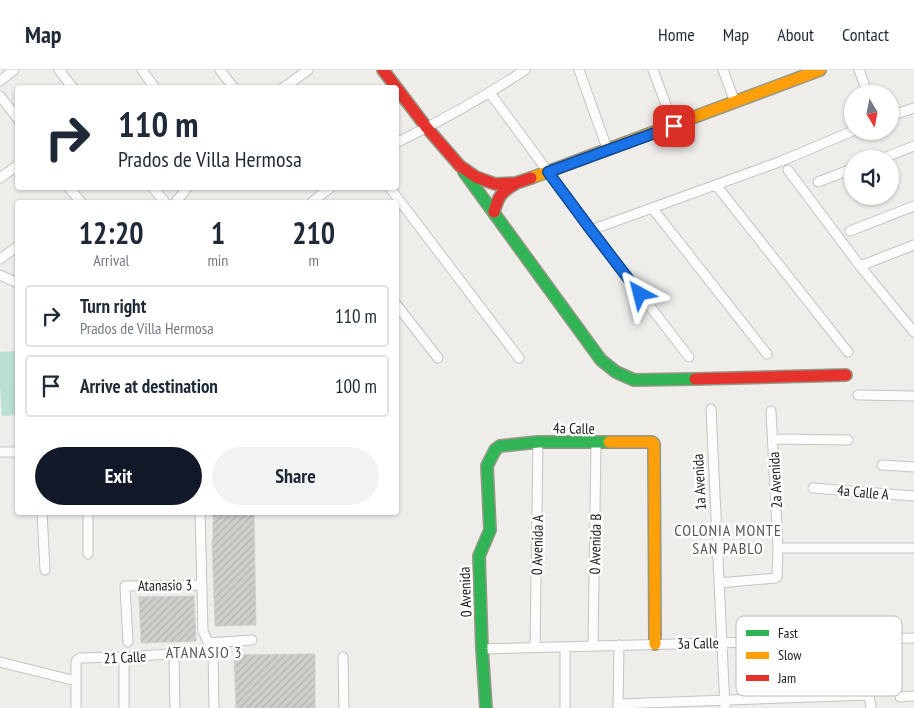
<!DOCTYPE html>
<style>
body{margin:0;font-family:"PT Sans Narrow",sans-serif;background:#f2f2f3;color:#1f2937;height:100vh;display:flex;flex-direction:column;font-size:19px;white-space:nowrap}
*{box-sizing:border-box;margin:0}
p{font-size:16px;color:#747a83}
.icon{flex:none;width:28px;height:28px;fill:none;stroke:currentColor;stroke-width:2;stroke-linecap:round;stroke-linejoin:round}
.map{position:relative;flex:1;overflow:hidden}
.panel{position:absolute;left:15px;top:130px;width:384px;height:315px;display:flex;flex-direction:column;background:#fff;border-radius:5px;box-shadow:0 1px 4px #0004}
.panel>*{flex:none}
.top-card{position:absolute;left:15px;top:15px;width:384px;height:105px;border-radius:5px;box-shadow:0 1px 4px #0004;background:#fff;color:#1f2937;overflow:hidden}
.needle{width:32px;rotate:170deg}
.buttons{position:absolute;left:844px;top:15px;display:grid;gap:10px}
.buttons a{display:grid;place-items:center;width:55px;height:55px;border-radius:50%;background:#fff;box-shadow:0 1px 4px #0004;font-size:25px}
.pin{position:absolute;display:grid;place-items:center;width:42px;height:42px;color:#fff;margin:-21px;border-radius:10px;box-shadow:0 2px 8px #0006}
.me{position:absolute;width:55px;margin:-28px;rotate:322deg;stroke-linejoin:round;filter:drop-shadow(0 0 4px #0008)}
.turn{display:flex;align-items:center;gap:18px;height:105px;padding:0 20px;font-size:22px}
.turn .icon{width:65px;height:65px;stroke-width:2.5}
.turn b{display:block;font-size:35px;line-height:42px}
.eta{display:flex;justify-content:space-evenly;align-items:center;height:85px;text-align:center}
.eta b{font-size:30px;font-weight:600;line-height:35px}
.primary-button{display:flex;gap:10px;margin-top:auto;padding:10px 20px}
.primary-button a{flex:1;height:58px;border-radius:30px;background:#111827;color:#fff;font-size:20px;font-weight:600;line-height:58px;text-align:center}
.primary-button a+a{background:#f2f2f3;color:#1f2937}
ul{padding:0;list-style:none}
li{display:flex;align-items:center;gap:15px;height:62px;margin:0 10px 8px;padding:0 10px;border:2px solid #e0e1e3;border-radius:5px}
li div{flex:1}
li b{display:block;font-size:19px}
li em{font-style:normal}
header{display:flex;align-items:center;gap:30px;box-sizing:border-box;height:70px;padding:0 25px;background:#fff;border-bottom:1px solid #e0e1e3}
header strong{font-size:24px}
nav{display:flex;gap:28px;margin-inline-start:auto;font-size:18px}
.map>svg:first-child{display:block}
.pitch{fill:#bae0d2}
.building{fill:url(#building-hatch);stroke:#d1cfcc}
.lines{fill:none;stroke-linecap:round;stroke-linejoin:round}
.street-casing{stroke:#c4c4c2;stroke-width:11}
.fast-casing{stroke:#949783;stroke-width:14}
.slow-casing{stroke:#949783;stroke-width:14}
.jam-casing{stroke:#949783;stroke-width:14}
.street{stroke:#fcfcfc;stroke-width:9}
.fast{stroke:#30b455;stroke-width:11}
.slow{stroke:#ff9f0a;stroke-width:11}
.jam{stroke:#e5322d;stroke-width:11}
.route-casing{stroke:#114b97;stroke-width:12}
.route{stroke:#1a73e8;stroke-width:9}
.labels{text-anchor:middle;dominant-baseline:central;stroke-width:5;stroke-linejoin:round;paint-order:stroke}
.street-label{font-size:15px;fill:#212121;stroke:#fff}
.neighbourhood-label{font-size:16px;letter-spacing:1px;fill:#545454;stroke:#fff}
.key{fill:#fff;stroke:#bcbcbc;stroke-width:1}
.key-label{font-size:14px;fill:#212121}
</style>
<header>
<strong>Map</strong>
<nav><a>Home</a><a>Map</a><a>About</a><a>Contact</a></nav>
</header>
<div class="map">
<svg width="914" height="638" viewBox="0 0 914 638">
<defs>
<pattern id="building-hatch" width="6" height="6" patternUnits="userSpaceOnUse" patternTransform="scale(1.25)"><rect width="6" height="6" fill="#cfcecb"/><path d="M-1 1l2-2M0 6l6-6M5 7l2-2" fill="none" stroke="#b1b1ae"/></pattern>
</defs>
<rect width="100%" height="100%" fill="#eeedea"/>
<!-- pitch -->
<path class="pitch" d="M17,281V345L2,346L0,315V282Z"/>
<!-- building -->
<path class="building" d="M213,442H254L256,555L215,556L212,470L213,469Z
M194,526L196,571L141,573L139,527Z
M315,584V638H236L234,585Z"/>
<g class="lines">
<!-- street casing -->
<g class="street-casing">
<path id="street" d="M59,0L73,18
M142,0L155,18
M220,0L234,18
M579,0L608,81
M653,0L674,56
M723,0L735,32
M859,0L868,24
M0,11L14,0
M283,18L308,0
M490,23L591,160L689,287
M0,26L18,49
M890,46L914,38
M396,73C441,51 484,27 525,0
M881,89L914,76
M788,100L860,196L914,262
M0,108L18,95
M818,112L852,99
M716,115L848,282
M69,118L81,132
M153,118L165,132
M390,118L519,288
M176,132L187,118
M312,132L330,118
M653,139L767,284
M591,160L779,92L853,61
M850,161L914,136
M0,189L18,176
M860,196L914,175
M0,205L18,213
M396,234L438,288
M858,325L914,326
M711,339L725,638
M773,369L848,370
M0,382H18
M882,395L914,397
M813,418L914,426
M42,442L45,500
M88,442V484
M200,442L203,561L213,583L214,638
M778,478H914
M719,513L776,508L777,507L778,478L771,341
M861,569L871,638
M128,572L125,516L202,515
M208,573L252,570
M593,576L596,373
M535,577L538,372
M482,579L914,568
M124,587V638
M343,587L344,638
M0,592L76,611
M900,627L914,626
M618,634L869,625
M76,638V592L77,590L80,588L124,587L168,584L172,585L174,588L175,638
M565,638V577
M618,638L619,575"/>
</g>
<!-- fast casing -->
<g class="fast-casing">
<path id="fast" d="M464,102L601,290L616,302L634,310L695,309
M486,638L482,579L479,486L490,460L487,396L495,380L500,376L538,372H609"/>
</g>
<!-- slow casing -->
<g class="slow-casing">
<path id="slow" d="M531,108L820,0
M609,372H652L654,374L655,574"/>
</g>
<!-- jam casing -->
<g class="jam-casing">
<path id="jam" d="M383,0L427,58L460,96L476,107L495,114L516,113L531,108
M494,142C498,127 501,122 515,114
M695,309L846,305"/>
</g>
<!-- street -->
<use href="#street" class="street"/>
<!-- fast -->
<use href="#fast" class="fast"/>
<!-- slow -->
<use href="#slow" class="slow"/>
<!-- jam -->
<use href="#jam" class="jam"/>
</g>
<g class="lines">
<!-- route casing -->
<g class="route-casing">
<path id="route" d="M640,224L591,160L548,102L674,56"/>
</g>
<!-- route -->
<use href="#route" class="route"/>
</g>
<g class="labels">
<!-- street labels -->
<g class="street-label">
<text transform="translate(574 358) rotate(1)">4a Calle</text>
<text transform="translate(775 410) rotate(-93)">2a Avenida</text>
<text transform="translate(699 412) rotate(-93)">1a Avenida</text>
<text transform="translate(863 422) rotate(5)">4a Calle A</text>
<text transform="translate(595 474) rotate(-89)">0 Avenida B</text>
<text transform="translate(537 475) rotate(-89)">0 Avenida A</text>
<text transform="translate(165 515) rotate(-1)">Atanasio 3</text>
<text transform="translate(465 522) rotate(-92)">0 Avenida</text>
<text transform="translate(698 573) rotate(-1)">3a Calle</text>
<text transform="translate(125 587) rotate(-3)">21 Calle</text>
</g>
<!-- neighbourhood labels -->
<g class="neighbourhood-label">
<text x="728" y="460">COLONIA MONTE<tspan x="728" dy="18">SAN PABLO</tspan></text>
<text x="204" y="582">ATANASIO 3</text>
</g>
</g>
<!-- legend -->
<rect x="736" y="546" width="166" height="80" rx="8" class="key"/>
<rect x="746" y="560" width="23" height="6" fill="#30b455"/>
<rect x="746" y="582" width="23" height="7" fill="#ff9f0a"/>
<rect x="746" y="605" width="23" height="6" fill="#e5322d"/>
<g class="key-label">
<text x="778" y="568">Fast</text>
<text x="778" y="590">Slow</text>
<text x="778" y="613">Jam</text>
</g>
</svg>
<div class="buttons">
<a><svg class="needle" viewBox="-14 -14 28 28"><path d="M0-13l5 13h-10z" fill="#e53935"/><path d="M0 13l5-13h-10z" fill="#747a83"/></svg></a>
<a><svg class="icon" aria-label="sound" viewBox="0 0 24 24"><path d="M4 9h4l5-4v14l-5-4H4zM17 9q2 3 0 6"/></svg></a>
</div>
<div class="pin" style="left:674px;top:56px;background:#d93025"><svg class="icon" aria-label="arrive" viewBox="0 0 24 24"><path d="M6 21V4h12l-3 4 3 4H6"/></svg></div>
<svg class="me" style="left:640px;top:224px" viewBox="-20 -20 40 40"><path d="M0-17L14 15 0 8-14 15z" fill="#1a73e8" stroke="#fff" stroke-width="4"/></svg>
<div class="top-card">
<div class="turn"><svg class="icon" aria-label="right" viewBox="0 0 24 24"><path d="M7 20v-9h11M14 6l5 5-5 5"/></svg><div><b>110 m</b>Prados de Villa Hermosa</div></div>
</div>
<section class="panel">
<div class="eta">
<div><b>12:20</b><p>Arrival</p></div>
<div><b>1</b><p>min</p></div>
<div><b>210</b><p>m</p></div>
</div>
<ul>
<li><svg class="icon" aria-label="right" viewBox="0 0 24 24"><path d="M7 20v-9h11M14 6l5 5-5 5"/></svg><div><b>Turn right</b><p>Prados de Villa Hermosa</p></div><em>110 m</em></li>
<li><svg class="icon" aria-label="arrive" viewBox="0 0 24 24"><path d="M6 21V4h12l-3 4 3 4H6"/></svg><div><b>Arrive at destination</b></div><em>100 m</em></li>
</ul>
<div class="primary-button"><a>Exit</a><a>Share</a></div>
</section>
</div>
